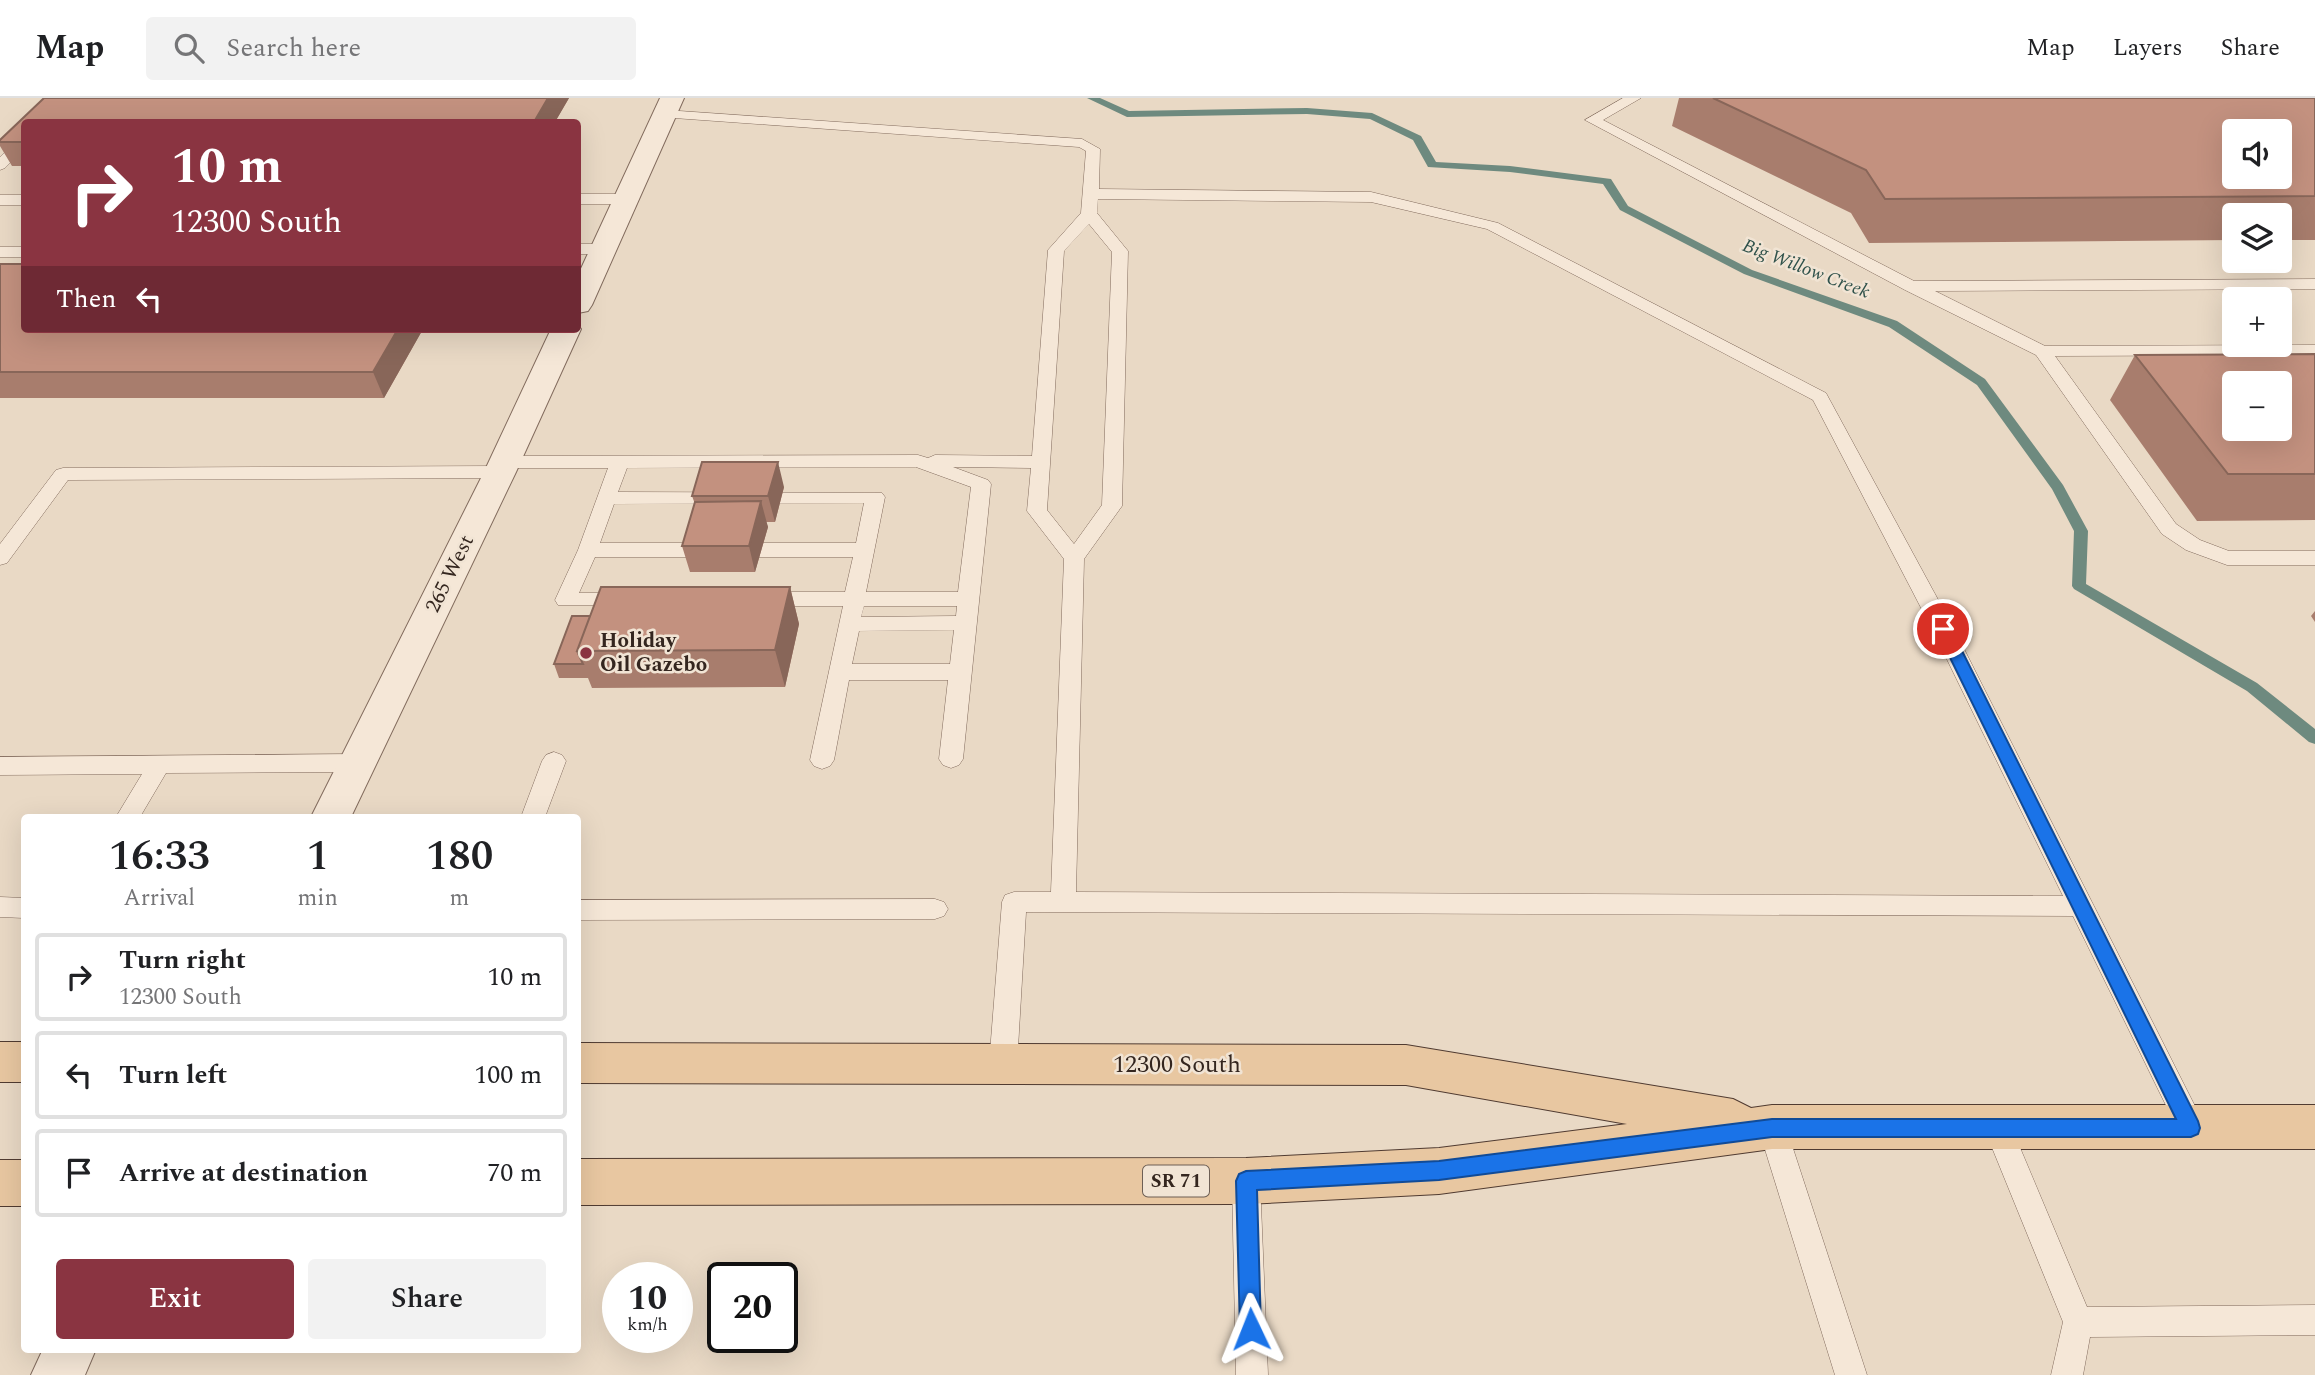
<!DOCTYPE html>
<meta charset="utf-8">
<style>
body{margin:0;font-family:Spectral,serif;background:#f2f2f2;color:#202124;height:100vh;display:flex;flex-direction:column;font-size:26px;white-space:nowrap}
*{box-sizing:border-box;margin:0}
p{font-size:23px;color:#757577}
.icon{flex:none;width:38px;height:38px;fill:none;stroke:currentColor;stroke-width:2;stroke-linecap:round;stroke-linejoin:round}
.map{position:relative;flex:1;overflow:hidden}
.panel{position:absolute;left:21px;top:716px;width:560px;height:539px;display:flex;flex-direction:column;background:#fff;border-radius:7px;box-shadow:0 7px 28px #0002}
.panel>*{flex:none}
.hud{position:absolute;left:21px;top:21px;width:560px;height:214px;border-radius:7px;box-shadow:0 7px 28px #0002;background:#8a3441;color:#fff;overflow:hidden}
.fabs{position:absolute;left:2222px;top:21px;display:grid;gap:14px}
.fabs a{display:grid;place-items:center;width:70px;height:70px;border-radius:7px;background:#fff;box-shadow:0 7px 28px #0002;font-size:35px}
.speed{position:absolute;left:602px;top:1164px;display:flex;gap:14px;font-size:35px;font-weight:700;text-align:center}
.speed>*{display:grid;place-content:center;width:91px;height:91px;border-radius:50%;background:#fff;box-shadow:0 7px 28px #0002;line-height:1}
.speed small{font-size:18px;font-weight:400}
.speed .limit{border:4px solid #111;border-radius:10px;background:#fff;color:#111}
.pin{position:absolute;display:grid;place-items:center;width:60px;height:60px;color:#fff;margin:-30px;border:4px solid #fff;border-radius:50%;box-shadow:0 2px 7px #0007}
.me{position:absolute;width:77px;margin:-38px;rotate:358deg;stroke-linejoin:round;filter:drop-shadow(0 0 5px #0008)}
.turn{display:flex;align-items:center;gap:24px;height:147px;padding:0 35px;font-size:32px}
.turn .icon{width:91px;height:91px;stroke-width:2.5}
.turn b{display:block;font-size:49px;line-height:60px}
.then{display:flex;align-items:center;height:66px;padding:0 35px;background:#0003;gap:14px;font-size:26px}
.eta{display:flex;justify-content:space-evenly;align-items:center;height:119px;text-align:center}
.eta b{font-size:42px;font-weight:600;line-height:49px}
.cta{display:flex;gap:14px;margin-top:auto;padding:14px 35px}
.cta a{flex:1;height:80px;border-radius:7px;background:#8a3441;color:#fff;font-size:28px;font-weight:600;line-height:80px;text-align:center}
.cta a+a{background:#f2f2f2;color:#202124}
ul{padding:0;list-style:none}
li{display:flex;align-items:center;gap:21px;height:88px;margin:0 14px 10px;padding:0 21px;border:4px solid #e0e0e0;border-radius:7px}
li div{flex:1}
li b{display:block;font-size:26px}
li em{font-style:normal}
header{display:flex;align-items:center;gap:42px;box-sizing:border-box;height:98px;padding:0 35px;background:#fff;border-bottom:2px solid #e0e0e0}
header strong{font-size:33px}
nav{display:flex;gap:38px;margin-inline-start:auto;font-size:24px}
.search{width:490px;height:63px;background:#f2f2f2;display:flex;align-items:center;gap:18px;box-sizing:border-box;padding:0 24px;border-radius:7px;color:#757577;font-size:26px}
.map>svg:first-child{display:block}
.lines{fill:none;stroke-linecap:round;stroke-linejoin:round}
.stream{fill:#6e8a7f;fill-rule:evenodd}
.lane-casing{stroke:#826b5d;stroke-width:1}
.street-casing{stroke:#826b5d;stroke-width:2}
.primary-casing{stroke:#503b31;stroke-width:2}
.lane{fill:#f5e7d7;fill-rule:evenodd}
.street{fill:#f5e7d7;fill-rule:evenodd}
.primary{fill:#e8c7a1;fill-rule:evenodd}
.wall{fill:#a87d6d}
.shaded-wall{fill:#886659}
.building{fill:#c3917f;stroke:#886659;stroke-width:2;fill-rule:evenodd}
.route{fill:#1a73e8;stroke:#114b97;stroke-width:2}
.poi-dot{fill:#8a3441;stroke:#f1e4d4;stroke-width:2.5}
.labels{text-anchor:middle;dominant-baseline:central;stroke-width:5;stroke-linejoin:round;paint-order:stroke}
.far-water-label{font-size:19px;font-style:italic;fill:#30524b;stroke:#f1e4d4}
.shield{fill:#f1e4d4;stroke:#6d5f55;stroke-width:2}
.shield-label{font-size:19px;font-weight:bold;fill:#34261f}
.street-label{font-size:21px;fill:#34261f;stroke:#f1e4d4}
.poi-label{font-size:21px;font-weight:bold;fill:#34261f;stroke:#f1e4d4;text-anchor:start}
.near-street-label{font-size:24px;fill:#34261f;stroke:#f1e4d4}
</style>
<header>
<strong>Map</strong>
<div class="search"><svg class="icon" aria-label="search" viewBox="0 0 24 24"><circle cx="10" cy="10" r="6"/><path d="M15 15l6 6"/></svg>Search here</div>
<nav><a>Map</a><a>Layers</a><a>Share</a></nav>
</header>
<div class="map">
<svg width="2315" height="1277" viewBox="0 0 2315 1277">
<rect width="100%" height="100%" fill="#e9d9c5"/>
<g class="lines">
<!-- stream -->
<path class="stream" d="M1087,0H1100L1129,13L1307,10L1372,15L1421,38L1436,64L1510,68L1611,81L1628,108L1752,172L1897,223L1985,281L2063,387L2088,433L2086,486L2257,585L2315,631V646L2309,644L2247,593L2074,491L2072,488L2074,433L2052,391L1977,287L1889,229L1744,176L1620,112L1603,86L1510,74L1428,69L1413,42L1370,21L1307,16L1127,19Z"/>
<!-- lane casing -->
<g class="lane-casing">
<path id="lane" d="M1623,0H1641L1603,22L1914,183L2315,181V191L1935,193L2045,248L2315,247V257L2055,258L2176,426L2200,442L2229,453H2315V467H2227L2186,452L2162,436L2036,257L1905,192L1585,22Z
M665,12L1082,41L1100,51L1099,91L1371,94L1498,125L1826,295L1954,531L2201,1020L2205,1029L2201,1038L2191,1042L2181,1038L2073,818L1026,814L1017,967L1013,976L1003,979L993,976L989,967L1002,804L1005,797L1014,794H1051L1064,461L1027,413L1031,370L953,369L988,382L991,386L963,661L959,667L951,670L943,667L939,661L948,582H849L834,662L830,668L822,671L814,668L810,662L843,508H762L755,506L752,501L755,496L762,494H845L853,459H595L579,495H626L633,497L636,502L633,507H558L555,502L578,452L608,370H507L510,374L507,378L500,380L68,382L7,465L0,467V446L56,372L63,370L498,368L495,364L498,360L505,358L918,357L928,360L935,357L1032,358L1048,152L1081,115L1086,53L1079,49L660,19V13ZM1098,101L1371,104L1487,131L1813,302L1932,531L2063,798L1076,794L1084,461L1122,408L1128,153L1097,115ZM1089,126L1112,154L1102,407L1074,446L1047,412L1064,153ZM916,369L971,389L958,494H866L885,399L882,395L618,394L627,370ZM864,405L856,445H600L614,406ZM864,508H957L956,518L861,519ZM954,532L950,566H852L859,533Z
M24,39V51L5,70L0,72V59L19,40Z
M578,96H625L633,101L625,106H578Z
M0,97H24V107H0Z
M578,146H604L612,151L604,156H578Z
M0,149H24V159H0Z
M554,654L562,657L566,663L545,719H521L542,663L546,657Z
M359,656L367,659L371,665L367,671L359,674L166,675L140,719H116L142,676L0,677V659Z
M0,799L24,800V820L0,819Z
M935,801L944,804L948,811L944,818L935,821L578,822V802Z
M1772,1016L1782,1020L1786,1029L1867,1277H1835L1758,1029L1762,1020Z
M1998,1017L2008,1021L2087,1209L2315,1207V1237L2090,1239L2083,1277H2051L2063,1224L1984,1030L1988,1021Z
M1246,1069L1256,1073L1260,1083L1268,1277H1236L1232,1083L1236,1073Z"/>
</g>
<!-- street casing -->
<g class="street-casing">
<path id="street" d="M660,0H684L592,207L588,213L578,215V177Z
M578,227L581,231L516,374L351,719H311L484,374L551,231H578Z
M43,1251H96L85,1277H31Z"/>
</g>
<!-- primary casing -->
<g class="primary-casing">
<path id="primary" d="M0,944H24V984H0Z
M578,945L1406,947L1733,1001L1751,1010L1772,1007H2315V1051H1772L1439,1096L1246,1106L578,1107V1061L1246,1060L1439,1050L1627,1026L1406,987L578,985Z
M0,1062H24V1108H0Z"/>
</g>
<!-- lane -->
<use href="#lane" class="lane"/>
<!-- street -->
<use href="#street" class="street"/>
<!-- primary -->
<use href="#primary" class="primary"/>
</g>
<!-- wall -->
<path class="wall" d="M44,0H569L555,24H24V68H12L0,48V42Z
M1679,0H2315V142H2280V117H2235V142L1869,145L1851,115L1672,28Z
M0,166L24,231H423L384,300H0Z
M2315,256V422L2197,423L2110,302L2135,257Z
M784,389L775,424H766L768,429L755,474H690L682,448L695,406L692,398Z
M790,489L799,526L785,589L592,590L588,580H559L554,566L590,518Z
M2315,513V524L2311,518Z"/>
<!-- shaded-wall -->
<path class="shaded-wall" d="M548,0H569L555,24H534Z
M398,231H423L384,300L373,274Z
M778,364L784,389L775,424L768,398Z
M761,403L768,429L755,474L749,448Z
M790,489L799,526L785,589L775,552Z"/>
<!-- building -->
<path class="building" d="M44,0H548L534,24H24V44H0V42Z
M1713,0H2315V98L1885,101L1866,72ZM2235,33H2280V79H2235Z
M0,166H24V231H398L373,274H0Z
M2315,256V376H2228L2135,257ZM2235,285H2280V331H2235Z
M702,364H778L768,398H692Z
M761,403L749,448H682L695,404Z
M601,489H790L775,552L577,553Z
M572,518H590L577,553L583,566H554Z"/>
<!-- route -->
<path class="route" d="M1943,526L1951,531L2198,1023L2200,1030L2198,1036L2191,1039H1772L1439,1082L1257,1092L1261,1231L1258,1239L1251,1242L1243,1239L1240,1231L1236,1083L1239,1076L1246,1073L1439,1063L1772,1021H2176L1936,531Z"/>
<!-- markers -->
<circle class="poi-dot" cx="586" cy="555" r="7"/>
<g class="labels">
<!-- far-water labels -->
<g class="far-water-label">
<text transform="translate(1806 171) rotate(21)">Big Willow Creek</text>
</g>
<!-- shield labels -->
<rect class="shield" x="1143" y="1067.5" width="66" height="31" rx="5"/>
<g class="shield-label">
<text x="1176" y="1083">SR 71</text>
</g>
<!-- street labels -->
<g class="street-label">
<text transform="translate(450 476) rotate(-64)">265 West</text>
</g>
<!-- poi labels -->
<g class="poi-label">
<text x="600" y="543">Holiday<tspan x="600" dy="24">Oil Gazebo</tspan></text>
</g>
<!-- near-street labels -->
<g class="near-street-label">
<text x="1177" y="967">12300 South</text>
</g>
</g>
</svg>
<div class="fabs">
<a><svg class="icon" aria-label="sound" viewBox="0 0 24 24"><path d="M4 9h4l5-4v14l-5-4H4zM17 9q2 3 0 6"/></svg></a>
<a><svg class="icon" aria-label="layers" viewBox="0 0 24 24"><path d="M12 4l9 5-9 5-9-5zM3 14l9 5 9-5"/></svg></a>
<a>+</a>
<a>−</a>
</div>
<div class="speed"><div>10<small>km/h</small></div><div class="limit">20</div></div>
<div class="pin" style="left:1943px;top:531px;background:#d93025"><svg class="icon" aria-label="arrive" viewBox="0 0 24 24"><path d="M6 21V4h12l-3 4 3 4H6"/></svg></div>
<svg class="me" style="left:1251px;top:1231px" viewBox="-20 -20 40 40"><path d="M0-17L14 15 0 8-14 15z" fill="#1a73e8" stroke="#fff" stroke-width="4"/></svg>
<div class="hud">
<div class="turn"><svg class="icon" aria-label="right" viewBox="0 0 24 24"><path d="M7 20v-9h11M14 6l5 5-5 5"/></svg><div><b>10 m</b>12300 South</div></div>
<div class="then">Then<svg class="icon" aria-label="left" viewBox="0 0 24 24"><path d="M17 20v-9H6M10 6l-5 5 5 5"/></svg></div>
</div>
<section class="panel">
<div class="eta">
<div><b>16:33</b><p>Arrival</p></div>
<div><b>1</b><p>min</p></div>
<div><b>180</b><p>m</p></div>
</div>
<ul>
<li><svg class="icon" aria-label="right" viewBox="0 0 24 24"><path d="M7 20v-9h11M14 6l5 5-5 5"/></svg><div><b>Turn right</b><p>12300 South</p></div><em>10 m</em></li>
<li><svg class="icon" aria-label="left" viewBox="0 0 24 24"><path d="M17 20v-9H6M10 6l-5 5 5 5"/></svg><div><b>Turn left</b></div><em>100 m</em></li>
<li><svg class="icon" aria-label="arrive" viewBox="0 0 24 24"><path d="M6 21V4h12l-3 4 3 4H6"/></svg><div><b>Arrive at destination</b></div><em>70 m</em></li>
</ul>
<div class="cta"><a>Exit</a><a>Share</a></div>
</section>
</div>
